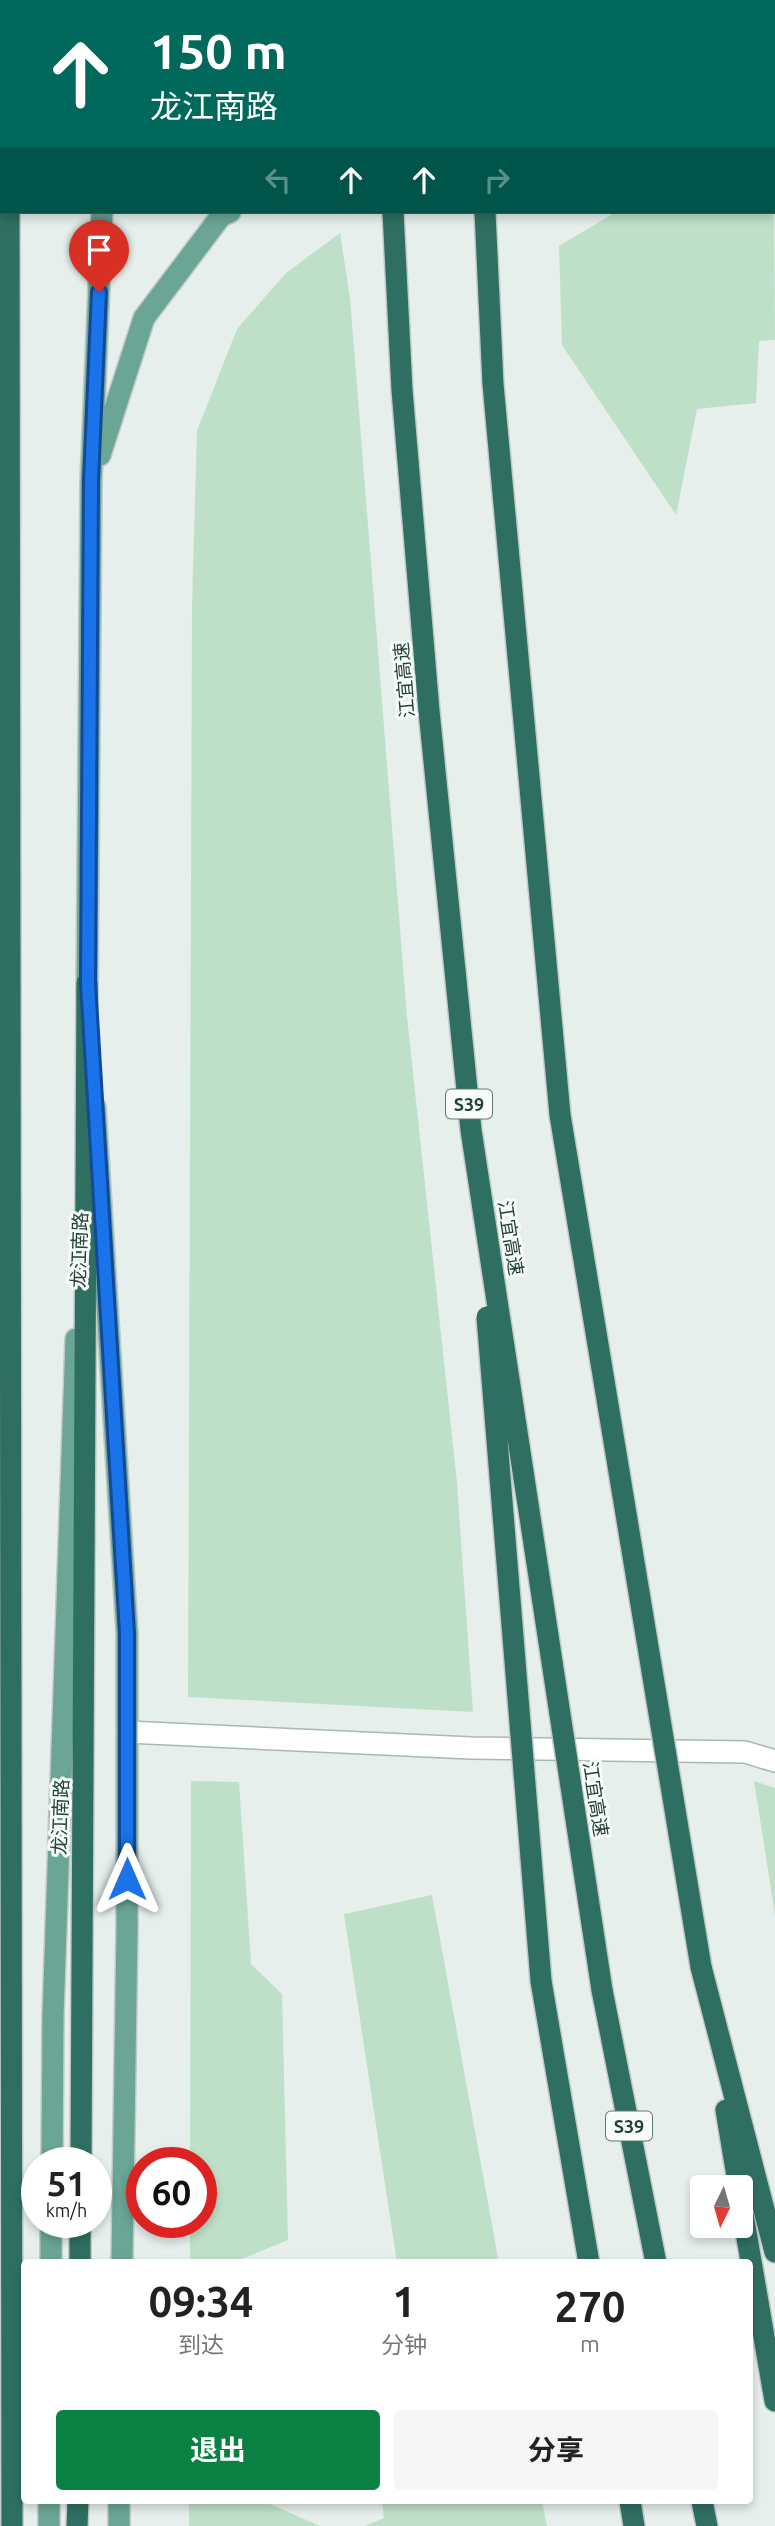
<!DOCTYPE html>
<html lang="zh">
<meta charset="utf-8">
<style>
body{margin:0;font-family:Ubuntu,"Noto Sans SC",sans-serif;background:#f6f6f6;color:#222;height:100vh;display:flex;flex-direction:column;font-size:26px;white-space:nowrap}
*{box-sizing:border-box;margin:0}
p{font-size:23px;color:#767676}
.icon{flex:none;width:38px;height:38px;fill:none;stroke:currentColor;stroke-width:2;stroke-linecap:round;stroke-linejoin:round}
.map{position:relative;flex:1;overflow:hidden}
.sheet{position:absolute;left:21px;top:2259px;width:732px;height:245px;display:flex;flex-direction:column;background:#fff;border-radius:7px;box-shadow:0 4px 10px #0003}
.sheet>*{flex:none}
.banner{position:absolute;left:0px;top:0px;width:775px;height:214px;box-shadow:0 4px 10px #0003;background:#00695c;color:#fff;overflow:hidden}
.needle{width:46px;rotate:185deg}
.tools{position:absolute;left:690px;top:2175px;display:grid;gap:14px}
.tools a{display:grid;place-items:center;width:63px;height:63px;border-radius:7px;background:#fff;box-shadow:0 4px 10px #0003;font-size:35px}
.speed{position:absolute;left:21px;top:2147px;display:flex;gap:14px;font-size:35px;font-weight:700;text-align:center}
.speed>*{display:grid;place-content:center;width:91px;height:91px;border-radius:50%;background:#fff;box-shadow:0 4px 10px #0003;line-height:1}
.speed small{font-size:18px;font-weight:400}
.speed .limit{border:10px solid #d22;background:#fff;color:#111}
.pin{position:absolute;display:grid;place-items:center;width:60px;height:60px;color:#fff;margin:-72px -30px;border-radius:50% 50% 50% 0;rotate:-45deg;box-shadow:0 0 7px #0007}
.pin .icon{rotate:45deg}
.me{position:absolute;width:77px;margin:-38px;rotate:0deg;stroke-linejoin:round;filter:drop-shadow(0 0 5px #0008)}
.turn{display:flex;align-items:center;gap:24px;height:147px;padding:0 35px;font-size:32px}
.turn .icon{width:91px;height:91px;stroke-width:2.5}
.turn b{display:block;font-size:49px;line-height:60px}
.lanes{display:flex;align-items:center;height:66px;padding:0 35px;background:#0003;justify-content:center;gap:35px;direction:ltr}
.lanes .off{opacity:.35}
.eta{display:flex;justify-content:space-evenly;align-items:center;height:119px;text-align:center}
.eta b{font-size:42px;font-weight:700;line-height:49px}
.button{display:flex;gap:14px;margin-top:auto;padding:14px 35px}
.button a{flex:1;height:80px;border-radius:7px;background:#0b8043;color:#fff;font-size:28px;font-weight:700;line-height:80px;text-align:center}
.button a+a{background:#f6f6f6;color:#222}
.map>svg:first-child{display:block}
.green{fill:#bfe0c8}
.lines{fill:none;stroke-linecap:round;stroke-linejoin:round}
.minor-casing{stroke:#a8b8b2;stroke-width:24}
.major-casing{stroke:#c2cac8;stroke-width:24}
.highway-casing{stroke:#c2cac8;stroke-width:24}
.minor{stroke:#fff;stroke-width:21}
.major{stroke:#6aa596;stroke-width:21}
.highway{stroke:#2f6f62;stroke-width:21}
.highway-bridge-casing{stroke:#c2cac8;stroke-width:24;stroke-linecap:butt}
.highway-bridge{stroke:#2f6f62;stroke-width:21}
.route-casing{stroke:#114b97;stroke-width:18}
.route{stroke:#1a73e8;stroke-width:12}
.labels{text-anchor:middle;dominant-baseline:central;stroke-width:6;stroke-linejoin:round;paint-order:stroke}
.shield{fill:#f7fbf9;stroke:#637a73;stroke-width:2}
.shield-label{font-size:18px;font-weight:bold;fill:#24423a}
.street-label{font-size:19px;fill:#24423a;stroke:#f7fbf9}
</style>
<div class="map">
<svg width="775" height="2526" viewBox="0 0 775 2526">
<rect width="100%" height="100%" fill="#e6efeb"/>
<!-- green -->
<path class="green" d="M774,202L775,340L759,341L756,403L697,409L676,515L562,345L559,246L616,212H774Z
M340,233L350,298L407,1017L457,1483L473,1712L188,1697L192,605L197,431L237,329L286,273Z
M191,1781L239,1782L251,1964L282,1994L288,2240L239,2260L238,2263H190V2223L201,2222V2163H190Z
M754,1781L775,1788V1915Z
M432,1895L499,2263H397L344,1914Z
M189,2501H263L320,2526H189Z
M382,2501H542L547,2526H365L384,2518Z"/>
<g class="lines">
<!-- minor casing -->
<g class="minor-casing">
<path id="minor" d="M774,139H775
M0,196H2
M127,1732L471,1748L745,1752L775,1761"/>
</g>
<!-- major casing -->
<g class="major-casing">
<path id="major" d="M91,0V2
M486,2L509,0
M0,45H2
M774,51H775
M0,115L2,114
M100,455L144,318L221,216L230,212
M87,999L91,481L102,212
M95,1107L127,1633V1928L122,2263
M52,2163L53,2016L76,1339
M51,2263V2222
M49,2526V2501
M119,2526V2501"/>
</g>
<!-- highway casing -->
<g class="highway-casing">
<path id="highway" d="M8,0V2
M381,0V2
M476,0V2
M9,212L12,2526
M701,1967L775,2252
M541,1981L589,2263
M602,1990L656,2263
M726,2110L739,2188
M81,2163L87,983
M740,2197L775,2401
M80,2263V2222
M630,2501L634,2526
M702,2501L707,2526
M77,2526L78,2501"/>
</g>
<!-- minor -->
<use href="#minor" class="minor"/>
<!-- major -->
<use href="#major" class="major"/>
<!-- highway -->
<use href="#highway" class="highway"/>
<!-- highway-bridge casing -->
<g class="highway-bridge-casing">
<path id="highway-bridge" d="M393,212L402,390L429,711L471,1130L602,1990
M485,212L493,384L560,1115L701,1967
M487,1317L541,1981"/>
</g>
<!-- highway-bridge -->
<use href="#highway-bridge" class="highway-bridge"/>
</g>
<g class="lines">
<!-- route casing -->
<g class="route-casing">
<path id="route" d="M99,292L91,481L88,983L127,1633V1879"/>
</g>
<!-- route -->
<use href="#route" class="route"/>
</g>
<g class="labels">
<!-- shield labels -->
<g class="shield">
<rect x="446" y="1089.5" width="46" height="29" rx="5"/>
<rect x="606" y="2111.5" width="46" height="29" rx="5"/>
</g>
<g class="shield-label">
<text x="469" y="1104">S39</text>
<text x="629" y="2126">S39</text>
</g>
<!-- street labels -->
<g class="street-label">
<text transform="translate(404 680) rotate(-95)">江宜高速</text>
<text transform="translate(511 1238) rotate(81)">江宜高速</text>
<text transform="translate(79 1250) rotate(-88)">龙江南路</text>
<text transform="translate(596 1799) rotate(81)">江宜高速</text>
<text transform="translate(60 1817) rotate(-88)">龙江南路</text>
</g>
</g>
</svg>
<div class="tools">
<a><svg class="needle" viewBox="-14 -14 28 28"><path d="M0-13l5 13h-10z" fill="#e53935"/><path d="M0 13l5-13h-10z" fill="#767676"/></svg></a>
</div>
<div class="speed"><div>51<small>km/h</small></div><div class="limit">60</div></div>
<div class="pin" style="left:99px;top:292px;background:#d93025"><svg class="icon" aria-label="arrive" viewBox="0 0 24 24"><path d="M6 21V4h12l-3 4 3 4H6"/></svg></div>
<svg class="me" style="left:127px;top:1879px" viewBox="-20 -20 40 40"><path d="M0-17L14 15 0 8-14 15z" fill="#1a73e8" stroke="#fff" stroke-width="4"/></svg>
<div class="banner">
<div class="turn"><svg class="icon" aria-label="ahead" viewBox="0 0 24 24"><path d="M12 20V5M6 11l6-6 6 6"/></svg><div><b>150 m</b>龙江南路</div></div>
<div class="lanes"><svg class="icon off" aria-label="left" viewBox="0 0 24 24"><path d="M17 20v-9H6M10 6l-5 5 5 5"/></svg><svg class="icon" aria-label="ahead" viewBox="0 0 24 24"><path d="M12 20V5M6 11l6-6 6 6"/></svg><svg class="icon" aria-label="ahead" viewBox="0 0 24 24"><path d="M12 20V5M6 11l6-6 6 6"/></svg><svg class="icon off" aria-label="right" viewBox="0 0 24 24"><path d="M7 20v-9h11M14 6l5 5-5 5"/></svg></div>
</div>
<section class="sheet">
<div class="eta">
<div><b>09:34</b><p>到达</p></div>
<div><b>1</b><p>分钟</p></div>
<div><b>270</b><p>m</p></div>
</div>
<div class="button"><a>退出</a><a>分享</a></div>
</section>
</div>
